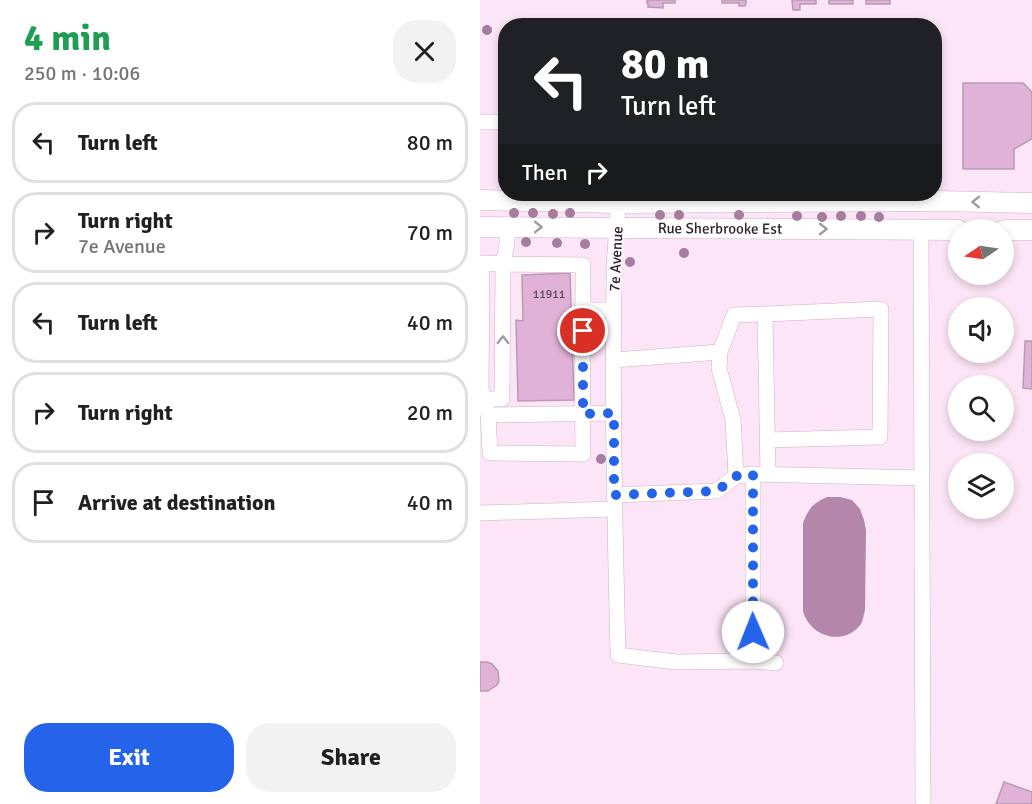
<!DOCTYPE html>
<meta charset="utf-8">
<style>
body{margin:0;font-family:Signika,sans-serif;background:#f2f2f2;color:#202124;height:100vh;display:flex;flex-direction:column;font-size:22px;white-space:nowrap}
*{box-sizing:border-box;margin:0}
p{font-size:20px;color:#757577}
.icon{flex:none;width:33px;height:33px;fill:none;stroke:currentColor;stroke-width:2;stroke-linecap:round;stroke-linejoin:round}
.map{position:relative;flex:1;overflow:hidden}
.drawer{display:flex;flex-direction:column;background:#fff;width:480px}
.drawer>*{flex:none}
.banner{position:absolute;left:18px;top:18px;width:444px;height:183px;border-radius:24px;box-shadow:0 3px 9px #0003;background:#202124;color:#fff;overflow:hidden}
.needle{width:39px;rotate:257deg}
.fabs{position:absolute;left:468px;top:219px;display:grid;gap:12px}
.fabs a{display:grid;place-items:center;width:66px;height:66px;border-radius:50%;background:#fff;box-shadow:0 3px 9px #0003;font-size:30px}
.pin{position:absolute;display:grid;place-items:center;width:51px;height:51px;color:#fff;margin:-26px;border:3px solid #fff;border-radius:50%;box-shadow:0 2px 6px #0007}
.me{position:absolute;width:66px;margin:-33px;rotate:359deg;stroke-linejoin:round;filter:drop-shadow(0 0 4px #0008)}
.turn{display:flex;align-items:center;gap:21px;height:126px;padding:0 24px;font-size:27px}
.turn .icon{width:78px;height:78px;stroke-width:2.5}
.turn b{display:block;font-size:42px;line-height:51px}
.then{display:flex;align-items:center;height:57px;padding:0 24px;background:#0003;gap:12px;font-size:22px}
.round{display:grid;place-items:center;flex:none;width:63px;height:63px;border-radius:24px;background:#f2f2f2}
.headline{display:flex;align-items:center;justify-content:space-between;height:102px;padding:0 24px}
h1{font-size:36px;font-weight:700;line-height:45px;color:#1e9e55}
.action{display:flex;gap:12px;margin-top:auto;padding:12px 24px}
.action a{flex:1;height:69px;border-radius:24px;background:#2563eb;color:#fff;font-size:24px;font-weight:700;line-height:69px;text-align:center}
.action a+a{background:#f2f2f2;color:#202124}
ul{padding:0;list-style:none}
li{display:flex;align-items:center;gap:18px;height:81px;margin:0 12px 9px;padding:0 12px;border:3px solid #e0e0e0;border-radius:24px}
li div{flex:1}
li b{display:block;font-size:22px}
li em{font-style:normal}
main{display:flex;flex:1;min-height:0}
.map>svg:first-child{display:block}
.water{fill:#b487aa}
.building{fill:#e1b2d7;stroke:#b79cb1;stroke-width:1.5}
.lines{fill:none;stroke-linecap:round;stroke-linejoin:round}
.minor-casing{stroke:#ccb1c6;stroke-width:16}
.major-casing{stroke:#ccb1c6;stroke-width:21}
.minor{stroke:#fff;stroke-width:15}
.major{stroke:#fff;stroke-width:20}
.tree{fill:#a67d9e}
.oneway{stroke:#a19ca0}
.route{stroke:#2563eb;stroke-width:10;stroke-dasharray:0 18}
.labels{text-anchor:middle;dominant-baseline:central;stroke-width:4.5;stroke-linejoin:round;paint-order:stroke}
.number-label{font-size:12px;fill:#5c4857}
.street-label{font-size:15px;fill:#2f242c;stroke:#fef8fc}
</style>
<main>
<section class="drawer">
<div class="headline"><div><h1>4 min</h1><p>250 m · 10:06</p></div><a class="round"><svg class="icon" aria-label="close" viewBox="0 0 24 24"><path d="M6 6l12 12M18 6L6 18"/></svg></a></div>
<ul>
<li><svg class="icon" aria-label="left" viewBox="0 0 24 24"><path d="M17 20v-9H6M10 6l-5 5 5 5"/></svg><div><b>Turn left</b></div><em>80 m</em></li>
<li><svg class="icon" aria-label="right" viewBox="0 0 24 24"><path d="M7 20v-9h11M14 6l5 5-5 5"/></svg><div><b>Turn right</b><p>7e Avenue</p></div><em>70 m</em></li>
<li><svg class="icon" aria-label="left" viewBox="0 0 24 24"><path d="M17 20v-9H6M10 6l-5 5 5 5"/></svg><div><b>Turn left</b></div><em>40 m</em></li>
<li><svg class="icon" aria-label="right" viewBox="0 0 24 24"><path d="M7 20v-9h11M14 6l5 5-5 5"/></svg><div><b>Turn right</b></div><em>20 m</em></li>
<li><svg class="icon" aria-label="arrive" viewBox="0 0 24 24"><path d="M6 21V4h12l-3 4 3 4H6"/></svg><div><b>Arrive at destination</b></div><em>40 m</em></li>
</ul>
<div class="action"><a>Exit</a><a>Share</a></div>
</section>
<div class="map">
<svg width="552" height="804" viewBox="0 0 552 804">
<rect width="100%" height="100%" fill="#fce5f6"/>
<!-- water -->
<path class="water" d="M347,497H360L372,500L380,509L384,520L386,530L385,610C384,614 383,620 381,624C364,647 330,637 323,611V523C329,508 332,504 347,497Z"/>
<!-- building -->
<path class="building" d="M167,0H195V3H183V8L168,7V3H167Z
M242,0H266V3L265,6H259V3H242Z
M312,0H336V4H320V10H313Z
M349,0H373V4H349Z
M386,0H410V4H386Z
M483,83H543L552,92V139L534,149V169H483Z
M90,273L94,400L38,401L36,320L43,321L42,275Z
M545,341H552V389L543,388Z
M0,662H7L12,664L18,671L19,681L17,685L8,691H0Z
M524,782L552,792V804H516Z"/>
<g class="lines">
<!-- minor casing -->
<g class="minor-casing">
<path id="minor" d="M0,122H26
M139,194C138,222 134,251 134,280C132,405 135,530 138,655L196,662L273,661V474
M27,227V244L23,264L103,265C103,328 102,391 103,454L10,453L8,415L134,413
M441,230L443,804
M103,310H134
M240,352L239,368L253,420L256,476
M134,360L240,352L254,315L285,314
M4,399H22L23,264L2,263L1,388L8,415
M288,440L400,437L401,309L285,314L288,474
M134,495L237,491L256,476L273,474L442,478
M0,513L134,509
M273,661L296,663"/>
</g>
<!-- major casing -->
<g class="major-casing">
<g id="major">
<path d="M0,200L138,203L458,201L552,203"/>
<path id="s1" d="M0,227L478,230"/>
<path d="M524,230H552"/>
</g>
</g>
<!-- minor -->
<use href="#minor" class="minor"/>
<!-- major -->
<use href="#major" class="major"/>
</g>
<!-- trees -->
<g class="tree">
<circle cx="7" cy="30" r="5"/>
<circle cx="34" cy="213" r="5"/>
<circle cx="53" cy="213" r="5"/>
<circle cx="90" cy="213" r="5"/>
<circle cx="73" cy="214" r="5"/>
<circle cx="180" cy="215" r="5"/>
<circle cx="199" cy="215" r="5"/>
<circle cx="259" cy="215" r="5"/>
<circle cx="317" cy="216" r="5"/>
<circle cx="361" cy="216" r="5"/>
<circle cx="381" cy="216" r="5"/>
<circle cx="342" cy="217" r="5"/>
<circle cx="399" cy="217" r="5"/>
<circle cx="46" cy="242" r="5"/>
<circle cx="77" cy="243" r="5"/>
<circle cx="105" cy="244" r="5"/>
<circle cx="204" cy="253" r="5"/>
<circle cx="150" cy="262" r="5"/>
<circle cx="121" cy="459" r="5"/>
</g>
<!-- one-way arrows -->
<defs><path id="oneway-chevron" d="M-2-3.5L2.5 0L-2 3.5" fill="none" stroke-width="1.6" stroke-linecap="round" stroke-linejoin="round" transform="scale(1.5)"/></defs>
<g class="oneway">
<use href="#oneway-chevron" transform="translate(496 202) rotate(-179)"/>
<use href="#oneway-chevron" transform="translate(58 227)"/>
<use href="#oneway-chevron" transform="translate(343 229)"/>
<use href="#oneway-chevron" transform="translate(23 340) rotate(-90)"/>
</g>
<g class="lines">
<!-- route -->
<path class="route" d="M103,331V414L134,413V495L237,491L256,476L273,474V632"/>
</g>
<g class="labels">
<!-- number labels -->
<g class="number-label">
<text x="69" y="294">11911</text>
</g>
<!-- street labels -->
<g class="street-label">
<text stroke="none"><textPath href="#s1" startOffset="240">Rue Sherbrooke Est</textPath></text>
<text transform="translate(136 259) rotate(-87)">7e Avenue</text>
</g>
</g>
</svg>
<div class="fabs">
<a><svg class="needle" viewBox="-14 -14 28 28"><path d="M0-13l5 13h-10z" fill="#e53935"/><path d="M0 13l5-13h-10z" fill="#757577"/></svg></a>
<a><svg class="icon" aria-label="sound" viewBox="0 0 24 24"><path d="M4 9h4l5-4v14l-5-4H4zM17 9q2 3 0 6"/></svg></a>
<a><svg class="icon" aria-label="search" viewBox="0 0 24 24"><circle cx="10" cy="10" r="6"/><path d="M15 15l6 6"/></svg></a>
<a><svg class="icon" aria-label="layers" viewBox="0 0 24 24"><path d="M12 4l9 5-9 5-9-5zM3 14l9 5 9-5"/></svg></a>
</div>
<div class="pin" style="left:103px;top:331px;background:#d93025"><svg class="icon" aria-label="arrive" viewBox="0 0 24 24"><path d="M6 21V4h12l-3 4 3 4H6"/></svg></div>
<svg class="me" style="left:273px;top:632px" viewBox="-20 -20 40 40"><circle r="19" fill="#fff"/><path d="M0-13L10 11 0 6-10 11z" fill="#2563eb"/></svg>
<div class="banner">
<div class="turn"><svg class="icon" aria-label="left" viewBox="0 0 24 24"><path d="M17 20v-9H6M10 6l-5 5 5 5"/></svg><div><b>80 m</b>Turn left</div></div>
<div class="then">Then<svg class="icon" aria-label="right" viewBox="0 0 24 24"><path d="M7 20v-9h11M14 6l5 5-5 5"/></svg></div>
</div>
</div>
</main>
